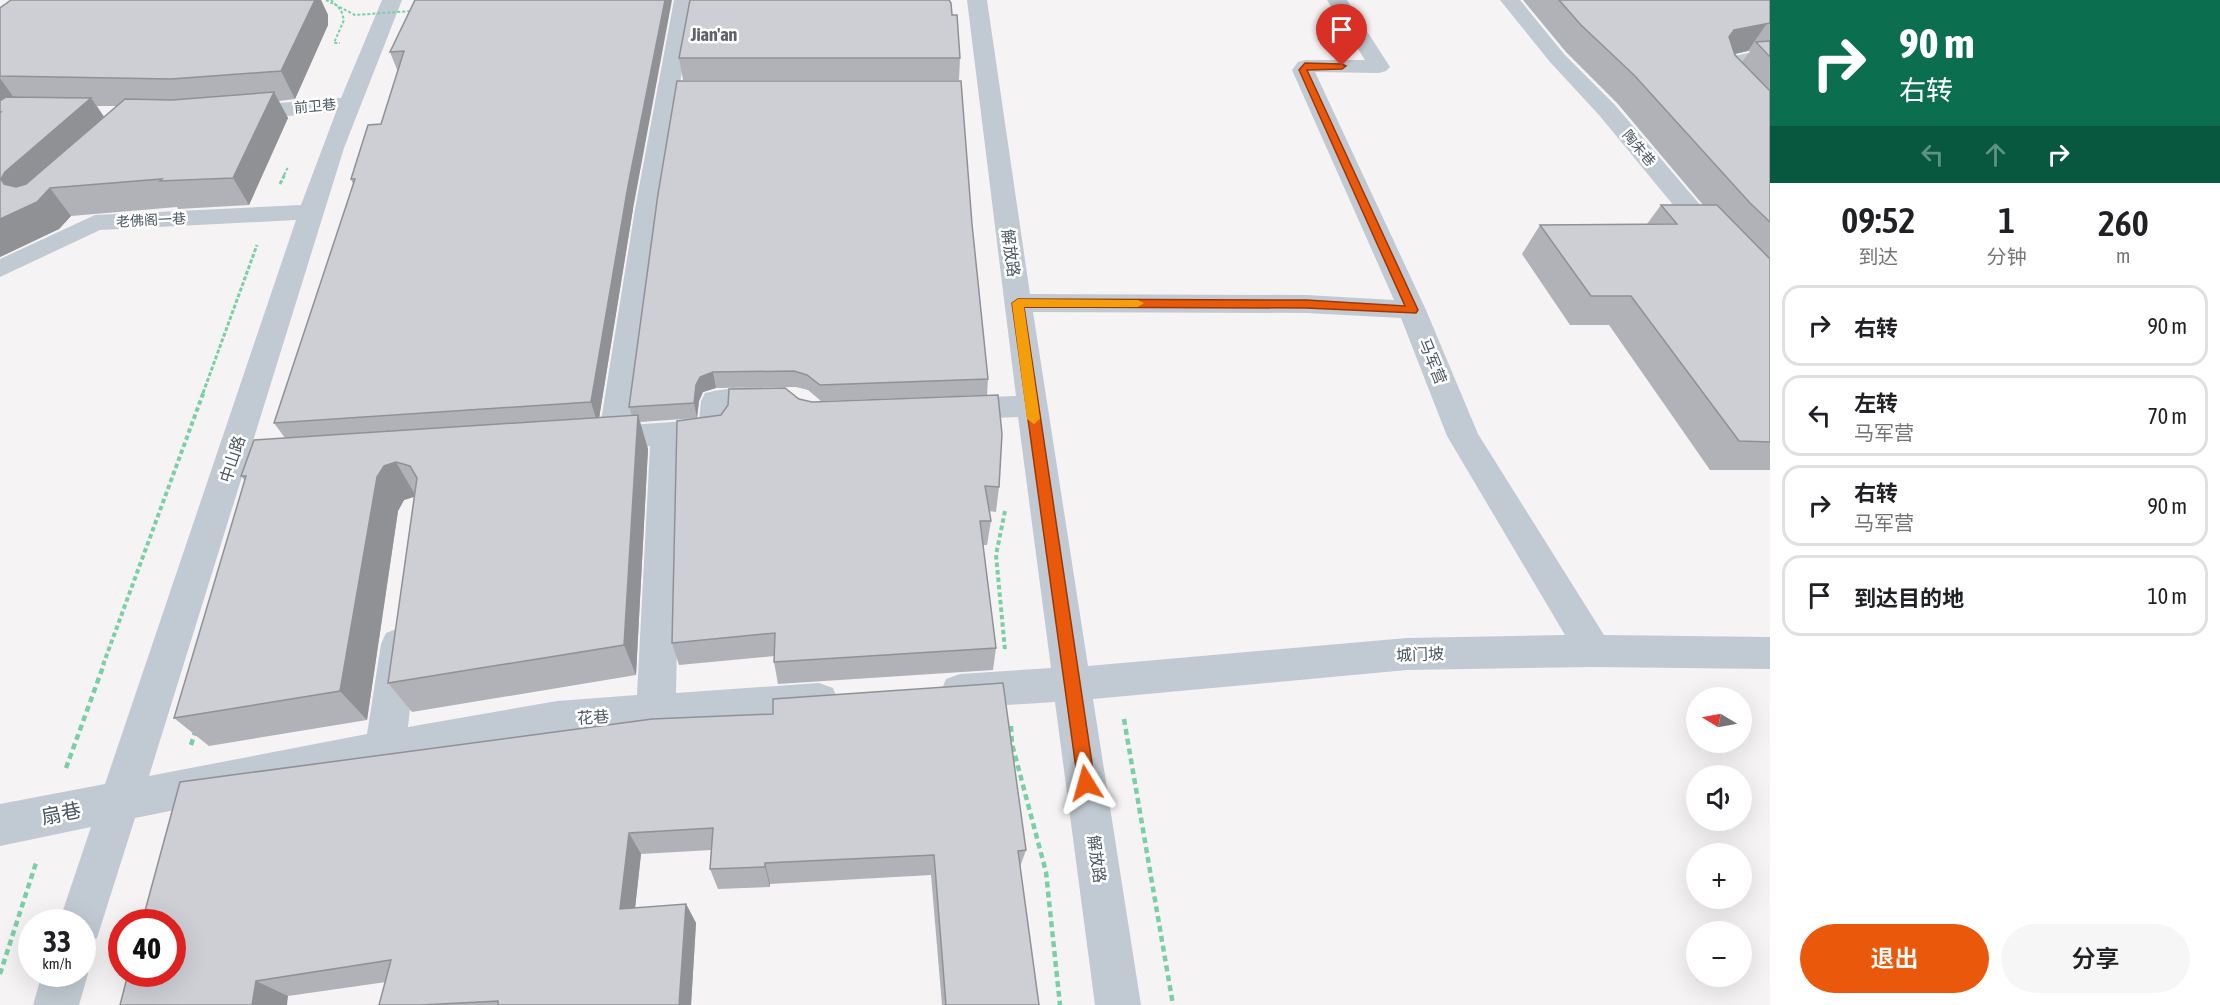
<!DOCTYPE html>
<html lang="zh">
<meta charset="utf-8">
<style>
body{margin:0;font-family:"Asap Condensed","Noto Sans SC",sans-serif;background:#f6f6f6;color:#202124;height:100vh;display:flex;flex-direction:column;font-size:22px;white-space:nowrap}
*{box-sizing:border-box;margin:0}
p{font-size:20px;color:#757577}
.icon{flex:none;width:33px;height:33px;fill:none;stroke:currentColor;stroke-width:2;stroke-linecap:round;stroke-linejoin:round}
.map{position:relative;flex:1;overflow:hidden}
.drawer{display:flex;flex-direction:column;background:#fff;width:450px}
.drawer>*{flex:none}
.banner{background:#0b6e4f;color:#fff;overflow:hidden}
.needle{width:39px;rotate:280deg}
.fabs{position:absolute;left:1686px;top:687px;display:grid;gap:12px}
.fabs a{display:grid;place-items:center;width:66px;height:66px;border-radius:50%;background:#fff;box-shadow:0 6px 24px #0002;font-size:30px}
.speed{position:absolute;left:18px;top:909px;display:flex;gap:12px;font-size:30px;font-weight:700;text-align:center}
.speed>*{display:grid;place-content:center;width:78px;height:78px;border-radius:50%;background:#fff;box-shadow:0 6px 24px #0002;line-height:1}
.speed small{font-size:15px;font-weight:400}
.speed .limit{border:9px solid #d22;background:#fff;color:#111}
.pin{position:absolute;display:grid;place-items:center;width:51px;height:51px;color:#fff;margin:-62px -26px;border-radius:50% 50% 50% 0;rotate:-45deg;box-shadow:0 0 6px #0007}
.pin .icon{rotate:45deg}
.me{position:absolute;width:66px;margin:-33px;rotate:352deg;stroke-linejoin:round;filter:drop-shadow(0 0 4px #0008)}
.turn{display:flex;align-items:center;gap:21px;height:126px;padding:0 30px;font-size:27px}
.turn .icon{width:78px;height:78px;stroke-width:2.5}
.turn b{display:block;font-size:42px;line-height:51px}
.lanes{display:flex;align-items:center;height:57px;padding:0 30px;background:#0003;justify-content:center;gap:30px;direction:ltr}
.lanes .off{opacity:.35}
.eta{display:flex;justify-content:space-evenly;align-items:center;height:102px;text-align:center}
.eta b{font-size:36px;font-weight:600;line-height:42px}
.cta{display:flex;gap:12px;margin-top:auto;padding:12px 30px}
.cta a{flex:1;height:69px;border-radius:36px;background:#ea580c;color:#fff;font-size:24px;font-weight:600;line-height:69px;text-align:center}
.cta a+a{background:#f6f6f6;color:#202124}
ul{padding:0;list-style:none}
li{display:flex;align-items:center;gap:18px;height:81px;margin:0 12px 9px;padding:0 18px;border:3px solid #e0e0e0;border-radius:18px}
li div{flex:1}
li b{display:block;font-size:22px}
li em{font-style:normal}
main{display:flex;flex:1;min-height:0}
.map>svg:first-child{display:block}
.lines{fill:none;stroke-linecap:round;stroke-linejoin:round}
.path-far3{stroke:#7ad0a6;stroke-width:2;stroke-dasharray:3 2;stroke-linecap:butt}
.path-far2{stroke:#7ad0a6;stroke-width:3;stroke-dasharray:4 2;stroke-linecap:butt}
.path-far1{stroke:#7ad0a6;stroke-width:4;stroke-dasharray:4.5 3;stroke-linecap:butt}
.path{stroke:#7ad0a6;stroke-width:4.5;stroke-dasharray:6 4;stroke-linecap:butt}
.minor{fill:#c1cad2;fill-rule:evenodd}
.path-bridge{stroke:#7ad0a6;stroke-width:2;stroke-dasharray:3 2;stroke-linecap:butt}
.wall{fill:#b0b2b7;fill-rule:evenodd}
.shaded-wall{fill:#909195}
.building{fill:#cdcfd5;stroke:#909195;stroke-width:1.5}
.route{fill:#ea580c;stroke:#983908;stroke-width:1.5}
.slow{fill:#f59e0b}
.labels{text-anchor:middle;dominant-baseline:central;stroke-width:5;stroke-linejoin:round;paint-order:stroke}
.far-street-label{font-size:14px;fill:#4a5661;stroke:#fff}
.street-label{font-size:16px;fill:#4a5661;stroke:#fff}
.far-district-label{font-size:18px;font-weight:bold;fill:#5f6368;stroke:#fff}
.near-street-label{font-size:20px;fill:#4a5661;stroke:#fff}
</style>
<main>
<div class="map">
<svg width="1770" height="1005" viewBox="0 0 1770 1005">
<rect width="100%" height="100%" fill="#f5f3f3"/>
<g class="lines">
<!-- path-far3 -->
<path class="path-far3" d="M331,0L341,10L344,20L334,43H340
M284,175L288,167"/>
<!-- path-far2 -->
<path class="path-far2" d="M280,184L285,174
M203,393L257,245"/>
<!-- path-far1 -->
<path class="path-far1" d="M1005,511L996,555L1005,650
M103,665L204,391"/>
<!-- path -->
<path class="path" d="M1124,719L1173,1005
M1011,726L1012,744L1046,872L1060,1005
M191,745L196,729
M66,768L104,664
M0,974L36,863"/>
<!-- minor -->
<path class="minor" d="M382,0H402L344,148L149,776L367,734L381,644L386,633L399,628L412,633L417,644L408,727L557,701L637,695L650,446L600,451L589,447L584,439L589,431L600,427L635,209L674,0H694L659,209L631,425L699,420L701,401L705,393C728,387 762,386 785,392L789,400L785,408L774,411H731L730,430L725,438L714,441L681,444L676,693L819,683L833,688L838,700L833,712L819,717L557,737L335,778L135,818L97,938L82,944V922H59L91,827L0,846V804L105,784L296,220L100,230L0,277V259L95,215L301,205L336,112L240,120L232,118L229,113L232,108L240,106L341,98Z
M967,0H987L1030,294L1306,295L1394,300L1292,70L1298,62L1305,60H1365L1327,0H1347L1390,67L1386,71L1379,73L1315,72L1426,310L1478,434L1604,635L1770,637V669L1594,667L1407,670L1093,699L1141,1005H1095L1055,702L960,708L946,703L941,691L946,679L960,674L1051,668L1018,417L955,420L944,417L940,409L944,401L955,398L1016,396ZM1033,312L1306,313L1401,318L1447,436L1565,635L1407,638L1088,666Z
M1500,0H1520L1564,54L1615,105L1725,234L1770,279V304L1760,301L1707,246L1599,115L1550,62Z
M1748,53H1770V65L1734,68L1736,75L1770,112V132L1762,130L1718,82L1713,64L1716,60Z
M82,961L88,974L79,1005H33L42,974H82Z"/>
<!-- path-bridge -->
<path class="path-bridge" d="M326,0L355,15L412,11"/>
</g>
<!-- wall -->
<path class="wall" d="M11,0H321L328,15V25L295,99L279,101L288,118L249,205L178,209L177,207L71,216L59,229L0,257V8ZM97,106H116L104,117Z
M415,0L633,209L599,418L632,416L629,407L972,224L988,379L987,395L821,401L808,390L796,387L716,388L703,392L699,401L697,418L640,422L648,449L636,675L412,712L388,683L414,497L404,500L398,511L367,720L209,746L174,718L245,481L241,476L285,438L274,423L353,184L351,179L381,124L398,72L390,52Z
M1523,0H1770V470H1710L1609,325H1570L1522,254L1540,225L1647,224L1661,205H1703L1617,103L1566,52ZM1748,51H1750L1742,62L1735,54Z
M952,15L960,58L959,80H683L679,58Z
M799,399L999,487L996,512L989,511L991,521L987,545H983L996,648L993,670L778,684L774,662V656L679,665L672,643L721,415L728,405Z
M180,782L1026,850L1020,867L1039,1005H942L931,875L770,884V887L718,889L710,869L711,850L641,854L635,908L686,904L696,923L691,1005H379L386,982L288,996L120,1005Z"/>
<!-- shaded-wall -->
<path class="shaded-wall" d="M315,0H321L328,15V25L295,99L281,71Z
M665,0H672L633,209L598,425L591,402L628,186Z
M1767,23L1748,51L1716,58L1734,30Z
M0,78L19,105L0,112Z
M274,92L288,118L249,205L233,178Z
M91,98L109,124L50,188L71,216L59,229L0,257V219L4,184L1,179L5,172Z
M713,372L716,388L703,392L699,401L697,418L694,403L696,385L700,377Z
M638,415L648,449L636,675L624,645Z
M396,462L416,496L404,500L398,511L367,720L340,691L377,477L384,466Z
M629,833L641,854L633,927L620,909Z
M765,863L770,884V887L765,867Z
M686,904L696,923L691,1005H679Z
M256,981L288,996L287,1005H252Z"/>
<!-- building -->
<path class="building" d="M11,0H315L281,71L171,79L0,76V8Z
M415,0H665L628,186L591,402L274,423L355,179H351L368,125L381,124L404,51L390,52Z
M690,0H949L951,3L952,15H957L960,58H679Z
M1559,0H1770V23L1734,30L1729,37L1735,55L1770,91V222L1750,203L1634,75L1581,25Z
M1770,41V57L1756,42Z
M677,81H961L972,224L988,379L820,385L807,375L794,371L713,372L700,377L696,385L694,403L629,407L658,194Z
M274,92L233,178L160,181L162,179L50,188L37,202L0,219V113L1,112H0V101L6,97L91,98L5,172L1,179L4,184L16,187L26,184L125,99L172,100Z
M1661,205H1717L1770,259V442L1739,441L1631,296H1591L1540,225L1677,224Z
M785,388L799,399L812,402L998,395L1002,434L999,487L985,486L991,521H980L996,648L774,662L775,633L672,643L677,421L721,415L728,405L729,389Z
M638,415L624,645L388,683L417,478L410,466L396,462L384,466L377,477L340,691L174,718L246,476H241L254,440Z
M1003,683L1026,850L1018,851L1039,1005H946L934,855L765,863V867L710,869L713,828L629,833L620,909L686,904L679,1005H498V1001L421,1005H379L391,960L256,981L252,1005H120L128,974H172V922H142L180,782L652,719L773,714V699Z"/>
<!-- route -->
<path class="route" d="M1305,63L1342,64L1346,66L1342,69L1307,70L1418,310L1416,313L1306,308L1024,307L1095,783L1092,789L1086,791L1080,789L1078,783L1012,303L1018,299L1306,300L1405,306L1299,70Z"/>
<!-- slow -->
<path class="slow" d="M1018,299L1138,300L1144,303L1138,307H1024L1040,419L1034,424L1027,419L1012,303Z"/>
<g class="labels">
<!-- far-street labels -->
<g class="far-street-label">
<text transform="translate(315 106) rotate(-5)">前卫巷</text>
<text transform="translate(1639 148) rotate(50)">陶朱巷</text>
<text transform="translate(151 220) rotate(-3)">老佛阁一巷</text>
</g>
<!-- street labels -->
<g class="street-label">
<text transform="translate(1011 253) rotate(82)">解放路</text>
<text transform="translate(1433 361) rotate(68)">马军营</text>
<text transform="translate(232 459) rotate(-72)">中山路</text>
<text transform="translate(1420 654) rotate(-2)">城门坡</text>
<text transform="translate(593 717) rotate(-4)">花巷</text>
<text transform="translate(1097 859) rotate(82)">解放路</text>
</g>
<!-- far-district labels -->
<g class="far-district-label">
<text x="714" y="34">Jian'an</text>
</g>
<!-- near-street labels -->
<g class="near-street-label">
<text transform="translate(61 813) rotate(-11)">扇巷</text>
</g>
</g>
</svg>
<div class="fabs">
<a><svg class="needle" viewBox="-14 -14 28 28"><path d="M0-13l5 13h-10z" fill="#e53935"/><path d="M0 13l5-13h-10z" fill="#757577"/></svg></a>
<a><svg class="icon" aria-label="sound" viewBox="0 0 24 24"><path d="M4 9h4l5-4v14l-5-4H4zM17 9q2 3 0 6"/></svg></a>
<a>+</a>
<a>−</a>
</div>
<div class="speed"><div>33<small>km/h</small></div><div class="limit">40</div></div>
<div class="pin" style="left:1342px;top:66px;background:#d93025"><svg class="icon" aria-label="arrive" viewBox="0 0 24 24"><path d="M6 21V4h12l-3 4 3 4H6"/></svg></div>
<svg class="me" style="left:1086px;top:783px" viewBox="-20 -20 40 40"><path d="M0-17L14 15 0 8-14 15z" fill="#ea580c" stroke="#fff" stroke-width="4"/></svg>
</div>
<section class="drawer">
<div class="banner">
<div class="turn"><svg class="icon" aria-label="right" viewBox="0 0 24 24"><path d="M7 20v-9h11M14 6l5 5-5 5"/></svg><div><b>90 m</b>右转</div></div>
<div class="lanes"><svg class="icon off" aria-label="left" viewBox="0 0 24 24"><path d="M17 20v-9H6M10 6l-5 5 5 5"/></svg><svg class="icon off" aria-label="ahead" viewBox="0 0 24 24"><path d="M12 20V5M6 11l6-6 6 6"/></svg><svg class="icon" aria-label="right" viewBox="0 0 24 24"><path d="M7 20v-9h11M14 6l5 5-5 5"/></svg></div>
</div>
<div class="eta">
<div><b>09:52</b><p>到达</p></div>
<div><b>1</b><p>分钟</p></div>
<div><b>260</b><p>m</p></div>
</div>
<ul>
<li><svg class="icon" aria-label="right" viewBox="0 0 24 24"><path d="M7 20v-9h11M14 6l5 5-5 5"/></svg><div><b>右转</b></div><em>90 m</em></li>
<li><svg class="icon" aria-label="left" viewBox="0 0 24 24"><path d="M17 20v-9H6M10 6l-5 5 5 5"/></svg><div><b>左转</b><p>马军营</p></div><em>70 m</em></li>
<li><svg class="icon" aria-label="right" viewBox="0 0 24 24"><path d="M7 20v-9h11M14 6l5 5-5 5"/></svg><div><b>右转</b><p>马军营</p></div><em>90 m</em></li>
<li><svg class="icon" aria-label="arrive" viewBox="0 0 24 24"><path d="M6 21V4h12l-3 4 3 4H6"/></svg><div><b>到达目的地</b></div><em>10 m</em></li>
</ul>
<div class="cta"><a>退出</a><a>分享</a></div>
</section>
</main>
